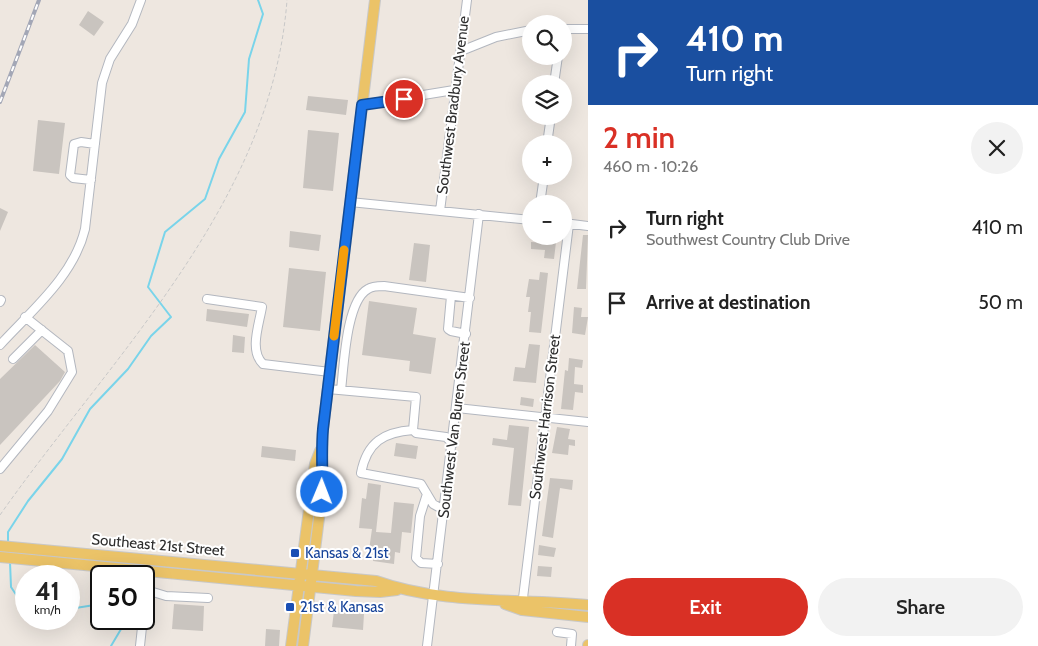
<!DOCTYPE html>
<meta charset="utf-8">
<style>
body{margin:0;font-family:Cabin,sans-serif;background:#f2f2f2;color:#222;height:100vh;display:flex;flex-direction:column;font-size:19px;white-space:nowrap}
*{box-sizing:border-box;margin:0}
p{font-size:16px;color:#767676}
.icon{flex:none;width:28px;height:28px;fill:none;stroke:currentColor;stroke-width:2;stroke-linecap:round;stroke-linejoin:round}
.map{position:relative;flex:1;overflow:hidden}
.drawer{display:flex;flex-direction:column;background:#fff;width:450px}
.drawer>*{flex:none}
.hud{background:#1a4fa0;color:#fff;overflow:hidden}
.tools{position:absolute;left:522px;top:15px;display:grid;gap:10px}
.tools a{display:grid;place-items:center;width:50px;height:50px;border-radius:50%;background:#fff;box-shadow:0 5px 20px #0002;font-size:25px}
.speed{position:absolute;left:15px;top:565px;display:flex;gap:10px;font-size:25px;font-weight:700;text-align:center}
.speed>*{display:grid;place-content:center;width:65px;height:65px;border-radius:50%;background:#fff;box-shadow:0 5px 20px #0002;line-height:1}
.speed small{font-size:12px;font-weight:400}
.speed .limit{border:2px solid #111;border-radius:8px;background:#fff;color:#111}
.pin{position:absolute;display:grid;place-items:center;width:42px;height:42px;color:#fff;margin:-21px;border:2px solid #fff;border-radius:50%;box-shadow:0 1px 5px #0007}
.me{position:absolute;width:55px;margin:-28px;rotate:1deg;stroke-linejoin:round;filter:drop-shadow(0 0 4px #0008)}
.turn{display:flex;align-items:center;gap:18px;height:105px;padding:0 15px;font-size:22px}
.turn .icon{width:65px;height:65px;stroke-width:2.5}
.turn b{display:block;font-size:35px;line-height:42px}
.round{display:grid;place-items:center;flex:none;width:52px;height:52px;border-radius:26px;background:#f2f2f2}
.headline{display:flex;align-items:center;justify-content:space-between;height:85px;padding:0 15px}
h1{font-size:30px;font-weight:600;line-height:38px;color:#d93025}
.button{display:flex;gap:10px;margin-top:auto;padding:10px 15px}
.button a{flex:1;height:58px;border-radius:30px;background:#d93025;color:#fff;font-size:20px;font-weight:600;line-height:58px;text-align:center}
.button a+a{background:#f2f2f2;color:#222}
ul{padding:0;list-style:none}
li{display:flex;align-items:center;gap:15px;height:75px;padding:0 15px}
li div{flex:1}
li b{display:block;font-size:19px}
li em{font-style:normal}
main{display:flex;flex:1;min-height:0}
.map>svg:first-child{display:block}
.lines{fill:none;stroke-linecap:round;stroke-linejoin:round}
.stream{stroke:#79d4ea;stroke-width:2}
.building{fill:#c9c4bf}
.minor-casing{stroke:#b3b7bf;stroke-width:10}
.major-casing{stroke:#c8c8c8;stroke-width:12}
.path{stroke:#c8c8c8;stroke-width:1;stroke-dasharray:4 2.5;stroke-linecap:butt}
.minor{stroke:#fff;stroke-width:8}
.major{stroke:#ebc368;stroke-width:10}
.rail-casing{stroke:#a3a7b6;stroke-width:4}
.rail{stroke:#fff;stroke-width:2;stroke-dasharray:5.5;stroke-linecap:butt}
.route-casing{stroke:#114b97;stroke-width:12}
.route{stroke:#1a73e8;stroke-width:9}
.slow{stroke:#f59e0b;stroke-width:9}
.transit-dot{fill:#1a4fb4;stroke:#fff;stroke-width:2}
.labels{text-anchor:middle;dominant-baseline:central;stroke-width:4;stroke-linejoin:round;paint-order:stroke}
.street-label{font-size:15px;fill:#2d2d2d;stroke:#fff}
.transit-label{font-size:15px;fill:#164399;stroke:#fff;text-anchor:start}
</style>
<main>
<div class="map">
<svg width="588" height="646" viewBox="0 0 588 646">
<rect width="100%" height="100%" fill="#eee7e0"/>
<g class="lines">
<!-- stream -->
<path class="stream" d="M8,544V532L28,501L62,459L90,409L128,369L151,336L171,317L148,287L165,232L205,199L219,159L245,112L249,59L263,14L258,0
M10,562L11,587L23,605L26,606
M69,609L101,604
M111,646L127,619"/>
</g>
<!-- building -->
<path class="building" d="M88,11L104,22L94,36L79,25Z
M308,96L348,100L346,115L306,110Z
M38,120L65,123L59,174L33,171Z
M308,130L339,133L333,191L303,188Z
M0,208L8,212L0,231Z
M290,231L321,235L319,251L289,247Z
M583,235H588L586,289H577Z
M546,241L556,242L554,259L544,258L545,250L531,249V242L546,243Z
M414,243L430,245L426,282L409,280Z
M289,268L326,272L320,331L283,327Z
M540,272L548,273L541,333L529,332L531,312H528L530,297H526L529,279L539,280Z
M369,301L417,308L413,334L436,338L431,374L409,371L410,361L362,355Z
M574,307L582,308L581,317H588L585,335L572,333Z
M207,309L249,314L247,327L206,321Z
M233,335L245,337L244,353L232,352Z
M529,344L540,345L536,383L513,381L515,367L525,368Z
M35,345L65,372L60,381L0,445V379Z
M569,358L583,360L582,368L575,367L574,384L583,385V393L575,392L573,410L561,409L565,370L568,371Z
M521,397L534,399L533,407L520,405Z
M509,425L529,427L521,506L508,505L514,448L492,445L493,438L507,440Z
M557,427L570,429L568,439L575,440V446L569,445L568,455L552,453Z
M396,443L418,446L416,459L394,456Z
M262,446L296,450L295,461L261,457Z
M550,478L573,480L572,490L560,488L553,538L542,536Z
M368,483L381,485L376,532L391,533L394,502L414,504L411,533L402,532L400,553L395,552L394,564L373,561L374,551L369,550L372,529L359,528L362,498L366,499Z
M539,545L556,548L554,557L538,555Z
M538,566L552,567L551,577L537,576Z
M174,604L204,606L203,631L172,629Z
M334,611L364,614L363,630L332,627Z
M266,629L280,630L279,646H265Z"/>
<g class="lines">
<!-- minor casing -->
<g class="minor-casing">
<path id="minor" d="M564,29H588
M461,51L496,37L531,30
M554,84L558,56
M362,105L454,90
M547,144L551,116
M91,180L73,178L70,175L74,144L81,142L95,144
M350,202L531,220
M540,204L544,176
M440,211L467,0
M564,223L588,226
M451,296L448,329L451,331L466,334
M207,299L262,307C259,325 249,351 263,364L330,372
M0,302L1,300
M0,345C31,311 74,276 85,229L102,83L110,59L132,24L141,0
M13,359L42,330
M328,389L416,397L413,430L416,433L446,437L453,444
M341,390C344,366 346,301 368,289C372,286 379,286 384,286L470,298
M457,408L588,422
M413,430C384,432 367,442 361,473L421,484L433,504L444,510
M0,469L48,411L72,372L68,351L25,317
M427,494L420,516L416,558L421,563L438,564
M522,606L569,224
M557,632L572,634L571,646
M140,646L145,599L148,594L153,592L166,596L208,598
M427,646L479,214"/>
</g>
<!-- major casing -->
<g class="major-casing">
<path id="major" d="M0,546L376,581C443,605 518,598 588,605
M0,557L356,591L380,592L397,590
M505,604L522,610L588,617
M291,646L315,464L320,451
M303,646L320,510L323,429L375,0
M588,646V645"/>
</g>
<!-- path -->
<path class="path" d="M0,515C111,357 272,203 287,0"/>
<!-- minor -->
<use href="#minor" class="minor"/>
<!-- major -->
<use href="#major" class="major"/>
<!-- rail casing -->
<g class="rail-casing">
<path id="rail" d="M0,102L39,0"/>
</g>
<!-- rail -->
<use href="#rail" class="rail"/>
</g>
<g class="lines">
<!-- route casing -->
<g class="route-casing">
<path id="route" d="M322,492C323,471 321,451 323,429L362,105L404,99"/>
</g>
<!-- route -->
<use href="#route" class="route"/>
<!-- slow -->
<path class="slow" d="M334,336L344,250"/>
</g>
<!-- markers -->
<g class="transit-dot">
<rect x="290" y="548" width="10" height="10" rx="2.5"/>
<rect x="285" y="602" width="10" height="10" rx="2.5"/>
</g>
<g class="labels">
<!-- street labels -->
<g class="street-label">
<text transform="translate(453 105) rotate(-83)">Southwest Bradbury Avenue</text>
<text transform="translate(545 417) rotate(-83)">Southwest Harrison Street</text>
<text transform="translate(454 430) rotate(-83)">Southwest Van Buren Street</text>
<text transform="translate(158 545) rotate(5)">Southeast 21st Street</text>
</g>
<!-- transit labels -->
<g class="transit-label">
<text x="305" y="553">Kansas &amp; 21st</text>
<text x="300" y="607">21st &amp; Kansas</text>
</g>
</g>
</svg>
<div class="tools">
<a><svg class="icon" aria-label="search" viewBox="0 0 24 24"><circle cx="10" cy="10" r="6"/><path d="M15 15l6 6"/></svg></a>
<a><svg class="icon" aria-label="layers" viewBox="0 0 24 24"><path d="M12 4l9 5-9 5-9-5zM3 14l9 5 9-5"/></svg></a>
<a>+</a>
<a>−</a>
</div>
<div class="speed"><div>41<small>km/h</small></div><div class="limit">50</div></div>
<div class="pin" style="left:404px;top:99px;background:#d93025"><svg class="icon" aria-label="arrive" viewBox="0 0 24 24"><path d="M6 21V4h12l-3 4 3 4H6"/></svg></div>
<svg class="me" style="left:322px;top:492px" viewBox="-20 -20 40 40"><circle r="17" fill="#1a73e8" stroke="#fff" stroke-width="3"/><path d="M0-11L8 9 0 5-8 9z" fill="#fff"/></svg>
</div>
<section class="drawer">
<div class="hud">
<div class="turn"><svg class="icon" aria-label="right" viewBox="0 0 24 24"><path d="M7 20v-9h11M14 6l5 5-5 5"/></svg><div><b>410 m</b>Turn right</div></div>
</div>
<div class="headline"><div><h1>2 min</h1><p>460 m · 10:26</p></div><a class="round"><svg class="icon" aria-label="close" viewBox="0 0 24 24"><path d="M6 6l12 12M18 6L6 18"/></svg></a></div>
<ul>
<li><svg class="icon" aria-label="right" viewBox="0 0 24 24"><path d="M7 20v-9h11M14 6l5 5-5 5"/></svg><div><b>Turn right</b><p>Southwest Country Club Drive</p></div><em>410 m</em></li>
<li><svg class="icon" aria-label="arrive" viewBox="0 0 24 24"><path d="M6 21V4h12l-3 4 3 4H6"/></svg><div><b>Arrive at destination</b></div><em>50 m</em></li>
</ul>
<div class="button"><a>Exit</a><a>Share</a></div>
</section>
</main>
